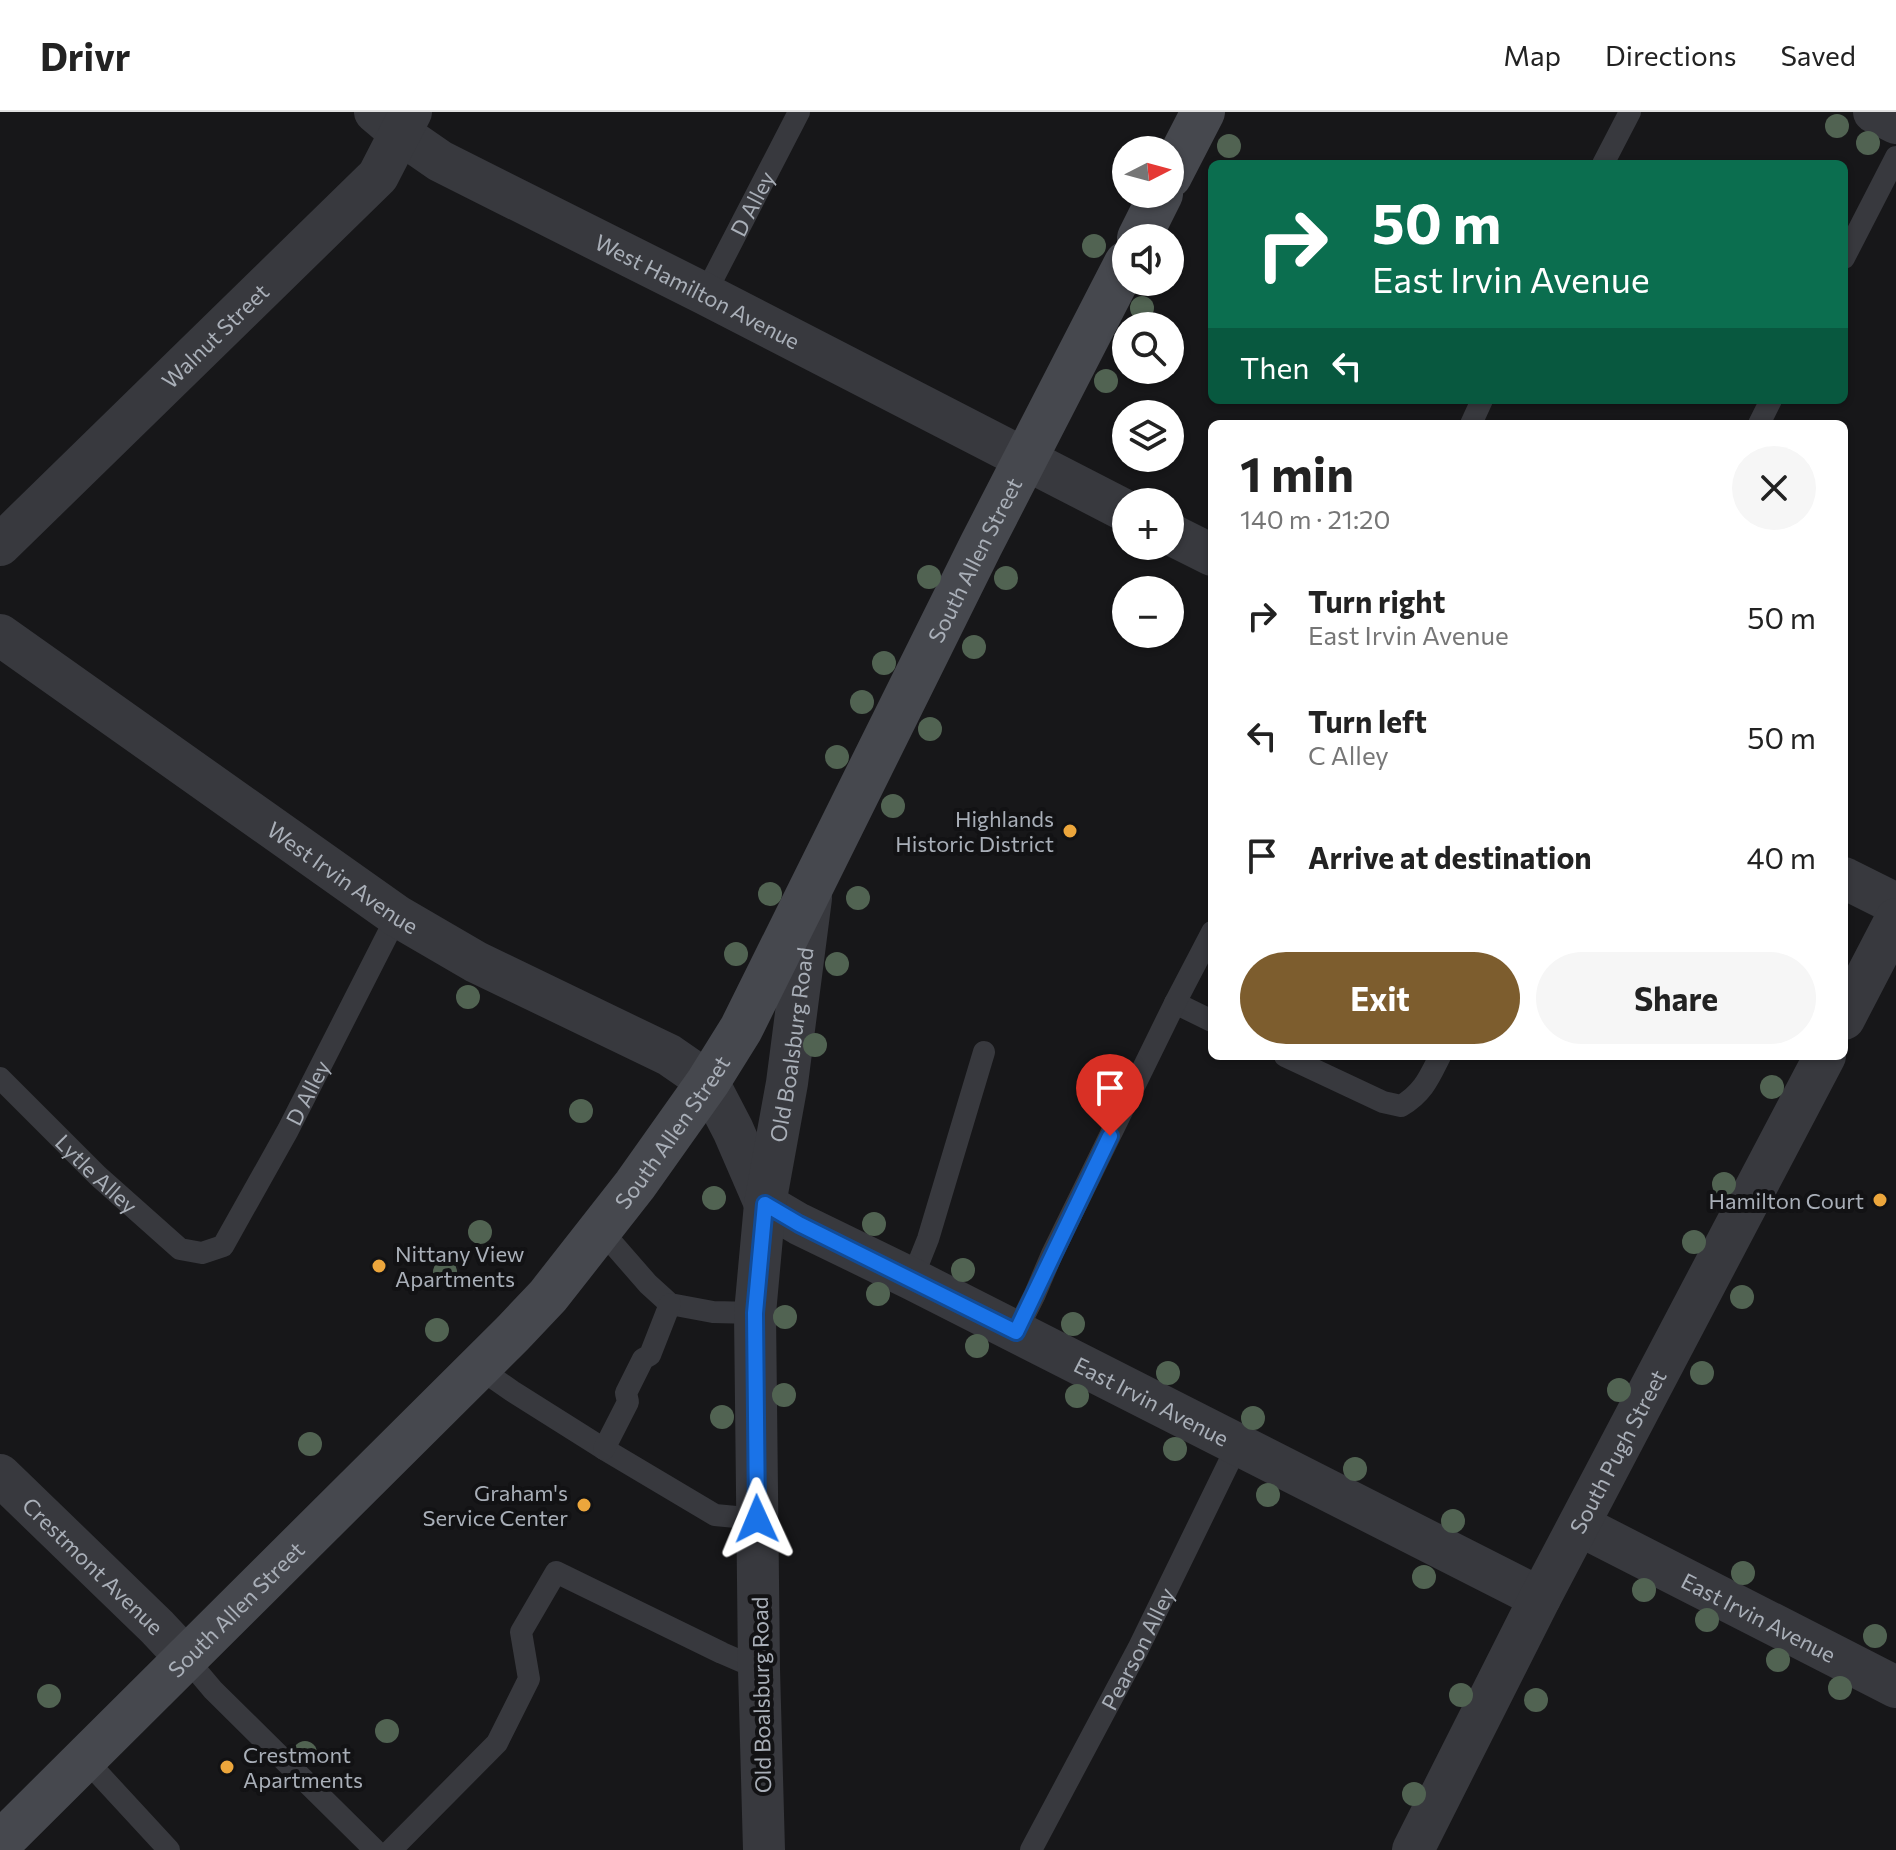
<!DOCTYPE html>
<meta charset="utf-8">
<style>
body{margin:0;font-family:Commissioner,sans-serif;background:#f6f6f6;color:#222;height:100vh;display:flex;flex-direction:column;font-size:30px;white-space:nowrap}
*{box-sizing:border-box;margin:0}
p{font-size:26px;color:#767676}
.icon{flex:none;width:44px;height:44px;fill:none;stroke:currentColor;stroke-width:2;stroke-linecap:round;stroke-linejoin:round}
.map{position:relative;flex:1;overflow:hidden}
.drawer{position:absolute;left:1208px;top:308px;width:640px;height:640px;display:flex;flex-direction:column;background:#fff;border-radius:12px;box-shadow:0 2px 6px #0004}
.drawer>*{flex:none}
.top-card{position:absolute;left:1208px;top:48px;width:640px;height:244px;border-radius:12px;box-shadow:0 2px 6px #0004;background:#0b6e4f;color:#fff;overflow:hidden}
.needle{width:52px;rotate:84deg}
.tools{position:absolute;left:1112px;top:24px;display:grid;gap:16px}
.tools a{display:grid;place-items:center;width:72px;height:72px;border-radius:50%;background:#fff;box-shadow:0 2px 6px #0004;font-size:40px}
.pin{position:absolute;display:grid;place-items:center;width:68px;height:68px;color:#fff;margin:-82px -34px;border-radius:50% 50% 50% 0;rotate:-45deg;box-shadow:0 0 8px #0007}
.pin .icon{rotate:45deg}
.me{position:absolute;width:88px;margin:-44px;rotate:359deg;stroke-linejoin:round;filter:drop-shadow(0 0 6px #0008)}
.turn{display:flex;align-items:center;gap:28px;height:168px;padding:0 32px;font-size:36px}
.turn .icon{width:104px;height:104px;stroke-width:2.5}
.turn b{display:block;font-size:56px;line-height:68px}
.then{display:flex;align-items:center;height:76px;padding:0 32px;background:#0003;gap:16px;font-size:30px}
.round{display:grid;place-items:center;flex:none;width:84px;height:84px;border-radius:42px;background:#f6f6f6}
.summary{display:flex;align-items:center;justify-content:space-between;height:136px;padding:0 32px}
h1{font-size:48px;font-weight:700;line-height:60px}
.cta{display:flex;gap:16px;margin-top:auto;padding:16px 32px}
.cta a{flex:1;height:92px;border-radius:48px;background:#7d5d2e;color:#fff;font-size:32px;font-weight:700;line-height:92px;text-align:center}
.cta a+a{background:#f6f6f6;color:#222}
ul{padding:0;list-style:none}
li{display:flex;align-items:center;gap:24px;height:120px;padding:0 32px}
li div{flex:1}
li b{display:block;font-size:30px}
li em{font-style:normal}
header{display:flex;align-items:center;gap:48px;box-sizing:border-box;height:112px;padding:0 40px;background:#fff;border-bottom:2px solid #e0e0e0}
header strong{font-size:38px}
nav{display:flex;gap:44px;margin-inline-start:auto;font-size:28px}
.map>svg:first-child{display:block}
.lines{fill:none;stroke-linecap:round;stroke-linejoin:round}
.lane{stroke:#38393e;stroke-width:22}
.street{stroke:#38393e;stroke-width:42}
.secondary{stroke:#46484e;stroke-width:44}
.tree{fill:#516352}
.route-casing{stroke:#114b97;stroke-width:20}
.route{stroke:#1a73e8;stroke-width:14}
.poi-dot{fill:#eca63c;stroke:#121214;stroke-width:3}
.labels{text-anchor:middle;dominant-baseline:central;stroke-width:8;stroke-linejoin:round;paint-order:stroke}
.street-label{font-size:22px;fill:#a9afb8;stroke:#121214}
.poi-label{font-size:22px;fill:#a9afb8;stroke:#121214;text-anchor:end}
</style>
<header>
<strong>Drivr</strong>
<nav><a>Map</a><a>Directions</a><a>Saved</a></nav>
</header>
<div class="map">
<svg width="1896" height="1738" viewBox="0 0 1896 1738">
<rect width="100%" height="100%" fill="#171719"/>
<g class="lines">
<!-- lane -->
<g class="lane">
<path d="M1603,52L1630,0"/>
<path d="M1844,146L1896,45"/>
<path id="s1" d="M705,182L799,0"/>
<path d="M1471,312L1482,288"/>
<path d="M1759,312L1771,288"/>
<path d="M1175,891L1212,909"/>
<path d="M1285,944L1383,990L1401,994C1423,981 1429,966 1440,944"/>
<path id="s2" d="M0,966L98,1064L180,1137L202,1141L223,1134L288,1018L397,804"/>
<path d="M600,1117L648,1172L670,1192L713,1200L755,1201"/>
<path d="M912,1167L928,1127L984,940"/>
<path d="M1016,1220L1035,1182L1052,1142L1175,891L1212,820"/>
<path d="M479,1256L512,1279L604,1337L715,1403L757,1407"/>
<path d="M604,1337L628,1290L626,1281L643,1247L650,1243L670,1192"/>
<path d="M186,1546L213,1578L375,1738"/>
<path d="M85,1647L169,1738"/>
<path d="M391,1738L497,1631L529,1567L521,1520L556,1460L722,1541L759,1557"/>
<path id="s3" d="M1031,1738L1138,1537L1238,1332"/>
</g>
<!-- street -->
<g class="street">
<path id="s4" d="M375,0L401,22L440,49L705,182L1126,399"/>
<path d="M1874,0L1896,11"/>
<path d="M1170,422L1212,443"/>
<path id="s5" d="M0,433L378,64L411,0"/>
<path id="s6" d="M0,523L397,804L476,850L669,943L708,970L733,1018L765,1092"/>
<path d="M1844,766L1896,792"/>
<path d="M1844,907L1896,807"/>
<path id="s7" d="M765,1092L799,1112L912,1167L1540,1486"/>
<path id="s8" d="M0,1363L157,1515L186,1546"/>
<path id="s9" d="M1579,1413L1896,1575"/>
<path id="s10" d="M764,1738L759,1557L755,1201L765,1092L787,971L811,786"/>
<path id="s11" d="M1413,1738L1540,1486L1825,944"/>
</g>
<!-- secondary -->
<g class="secondary">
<path d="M1170,64L1203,0"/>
<path d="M1139,126L1161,82"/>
<path id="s12" d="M0,1731L513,1221L548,1184L635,1073L708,970L741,917L981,433L1126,151"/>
</g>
</g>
<!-- trees -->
<g class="tree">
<circle cx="1837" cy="14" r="12"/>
<circle cx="1868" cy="31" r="12"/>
<circle cx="1229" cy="34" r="12"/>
<circle cx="1094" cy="134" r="12"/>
<circle cx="1142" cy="196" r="12"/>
<circle cx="1106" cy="269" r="12"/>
<circle cx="929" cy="465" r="12"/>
<circle cx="1006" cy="466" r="12"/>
<circle cx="974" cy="535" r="12"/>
<circle cx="884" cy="551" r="12"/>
<circle cx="862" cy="590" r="12"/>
<circle cx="930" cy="617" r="12"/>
<circle cx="837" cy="645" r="12"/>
<circle cx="893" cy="694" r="12"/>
<circle cx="770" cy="782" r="12"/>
<circle cx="858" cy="786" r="12"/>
<circle cx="736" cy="842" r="12"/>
<circle cx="837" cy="852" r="12"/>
<circle cx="468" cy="885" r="12"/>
<circle cx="815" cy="933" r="12"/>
<circle cx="1772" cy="975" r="12"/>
<circle cx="581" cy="999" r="12"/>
<circle cx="1724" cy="1072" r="12"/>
<circle cx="714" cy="1086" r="12"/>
<circle cx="874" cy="1112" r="12"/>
<circle cx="480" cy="1120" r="12"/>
<circle cx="1694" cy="1130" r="12"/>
<circle cx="963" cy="1158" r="12"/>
<circle cx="445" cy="1160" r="12"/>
<circle cx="878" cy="1182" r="12"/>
<circle cx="1742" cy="1185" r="12"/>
<circle cx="785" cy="1205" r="12"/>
<circle cx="1073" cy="1212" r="12"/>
<circle cx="437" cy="1218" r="12"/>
<circle cx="977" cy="1234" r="12"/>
<circle cx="1168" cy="1261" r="12"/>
<circle cx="1702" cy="1261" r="12"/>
<circle cx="1619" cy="1278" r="12"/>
<circle cx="784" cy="1283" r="12"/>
<circle cx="1077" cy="1284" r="12"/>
<circle cx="722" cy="1305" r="12"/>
<circle cx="1253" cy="1306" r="12"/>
<circle cx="310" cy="1332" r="12"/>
<circle cx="1175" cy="1337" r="12"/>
<circle cx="1355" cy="1357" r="12"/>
<circle cx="1268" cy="1383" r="12"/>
<circle cx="1453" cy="1409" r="12"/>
<circle cx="1743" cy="1461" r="12"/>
<circle cx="1424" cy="1465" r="12"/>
<circle cx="1644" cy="1478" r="12"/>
<circle cx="1707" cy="1508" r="12"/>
<circle cx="1875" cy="1524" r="12"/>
<circle cx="1778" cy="1548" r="12"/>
<circle cx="1840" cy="1576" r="12"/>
<circle cx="1461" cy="1583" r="12"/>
<circle cx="49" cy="1584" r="12"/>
<circle cx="1536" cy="1588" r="12"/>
<circle cx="387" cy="1619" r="12"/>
<circle cx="305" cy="1641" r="12"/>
<circle cx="1414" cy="1682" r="12"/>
</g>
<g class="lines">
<!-- route casing -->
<g class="route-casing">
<path id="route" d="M757,1407L755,1201L765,1092L799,1112L1016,1220L1110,1024"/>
</g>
<!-- route -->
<use href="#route" class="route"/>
</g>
<!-- markers -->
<g class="poi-dot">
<circle cx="1070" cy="719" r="8"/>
<circle cx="1880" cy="1088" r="8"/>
<circle cx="379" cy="1154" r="8"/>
<circle cx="584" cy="1393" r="8"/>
<circle cx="227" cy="1655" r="8"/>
</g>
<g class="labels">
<!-- street labels -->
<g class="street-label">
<text stroke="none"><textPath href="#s1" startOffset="102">D Alley</textPath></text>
<text stroke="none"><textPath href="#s4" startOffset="370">West Hamilton Avenue</textPath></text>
<text stroke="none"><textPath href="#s5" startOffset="300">Walnut Street</textPath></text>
<text stroke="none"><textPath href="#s12" startOffset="1628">South Allen Street</textPath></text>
<text stroke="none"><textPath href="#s6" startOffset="420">West Irvin Avenue</textPath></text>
<text stroke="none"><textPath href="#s10" startOffset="808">Old Boalsburg Road</textPath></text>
<text stroke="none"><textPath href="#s2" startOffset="468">D Alley</textPath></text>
<text stroke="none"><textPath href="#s12" startOffset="980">South Allen Street</textPath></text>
<text stroke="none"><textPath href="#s2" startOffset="136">Lytle Alley</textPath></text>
<text stroke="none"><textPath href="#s7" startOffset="434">East Irvin Avenue</textPath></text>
<text stroke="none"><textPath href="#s11" startOffset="448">South Pugh Street</textPath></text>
<text stroke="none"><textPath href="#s8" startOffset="130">Crestmont Avenue</textPath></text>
<text stroke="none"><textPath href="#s12" startOffset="332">South Allen Street</textPath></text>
<text stroke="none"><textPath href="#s9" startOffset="202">East Irvin Avenue</textPath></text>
<text stroke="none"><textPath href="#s3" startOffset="228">Pearson Alley</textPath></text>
<text transform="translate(761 1583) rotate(-91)">Old Boalsburg Road</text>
</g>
<!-- poi labels -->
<g class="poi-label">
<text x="1054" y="706">Highlands<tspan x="1054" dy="25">Historic District</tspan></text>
<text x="1864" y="1088">Hamilton Court</text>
<text x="395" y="1141" text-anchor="start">Nittany View<tspan x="395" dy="25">Apartments</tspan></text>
<text x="568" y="1380">Graham's<tspan x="568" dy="25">Service Center</tspan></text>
<text x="243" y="1642" text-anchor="start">Crestmont<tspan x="243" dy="25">Apartments</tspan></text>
</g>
</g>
</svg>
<div class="tools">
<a><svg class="needle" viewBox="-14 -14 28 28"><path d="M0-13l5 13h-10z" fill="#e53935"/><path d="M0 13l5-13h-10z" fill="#767676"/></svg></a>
<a><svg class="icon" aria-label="sound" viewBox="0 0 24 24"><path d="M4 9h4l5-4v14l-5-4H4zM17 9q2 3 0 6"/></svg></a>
<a><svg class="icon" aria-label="search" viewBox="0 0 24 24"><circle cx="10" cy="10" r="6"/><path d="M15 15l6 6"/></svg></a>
<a><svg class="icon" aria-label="layers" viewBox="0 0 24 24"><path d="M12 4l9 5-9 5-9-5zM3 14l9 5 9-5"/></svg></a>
<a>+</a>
<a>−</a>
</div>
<div class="pin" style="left:1110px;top:1024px;background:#d93025"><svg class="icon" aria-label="arrive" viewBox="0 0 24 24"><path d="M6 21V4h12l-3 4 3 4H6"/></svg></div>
<svg class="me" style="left:757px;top:1407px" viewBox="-20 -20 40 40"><path d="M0-17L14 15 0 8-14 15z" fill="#1a73e8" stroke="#fff" stroke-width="4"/></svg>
<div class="top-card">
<div class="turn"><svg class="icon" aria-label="right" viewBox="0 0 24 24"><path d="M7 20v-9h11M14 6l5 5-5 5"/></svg><div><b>50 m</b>East Irvin Avenue</div></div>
<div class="then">Then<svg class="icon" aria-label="left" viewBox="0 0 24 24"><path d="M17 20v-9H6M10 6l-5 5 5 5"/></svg></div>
</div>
<section class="drawer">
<div class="summary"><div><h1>1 min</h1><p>140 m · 21:20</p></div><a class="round"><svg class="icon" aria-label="close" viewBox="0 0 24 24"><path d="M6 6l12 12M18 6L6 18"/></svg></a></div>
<ul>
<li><svg class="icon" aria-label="right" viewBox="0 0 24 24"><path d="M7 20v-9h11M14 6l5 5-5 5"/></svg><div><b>Turn right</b><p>East Irvin Avenue</p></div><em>50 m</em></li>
<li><svg class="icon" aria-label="left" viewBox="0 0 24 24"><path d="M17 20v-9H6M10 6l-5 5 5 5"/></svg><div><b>Turn left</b><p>C Alley</p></div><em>50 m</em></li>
<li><svg class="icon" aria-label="arrive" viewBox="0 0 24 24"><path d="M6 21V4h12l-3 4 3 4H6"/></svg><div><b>Arrive at destination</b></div><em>40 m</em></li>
</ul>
<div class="cta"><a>Exit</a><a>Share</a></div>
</section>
</div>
